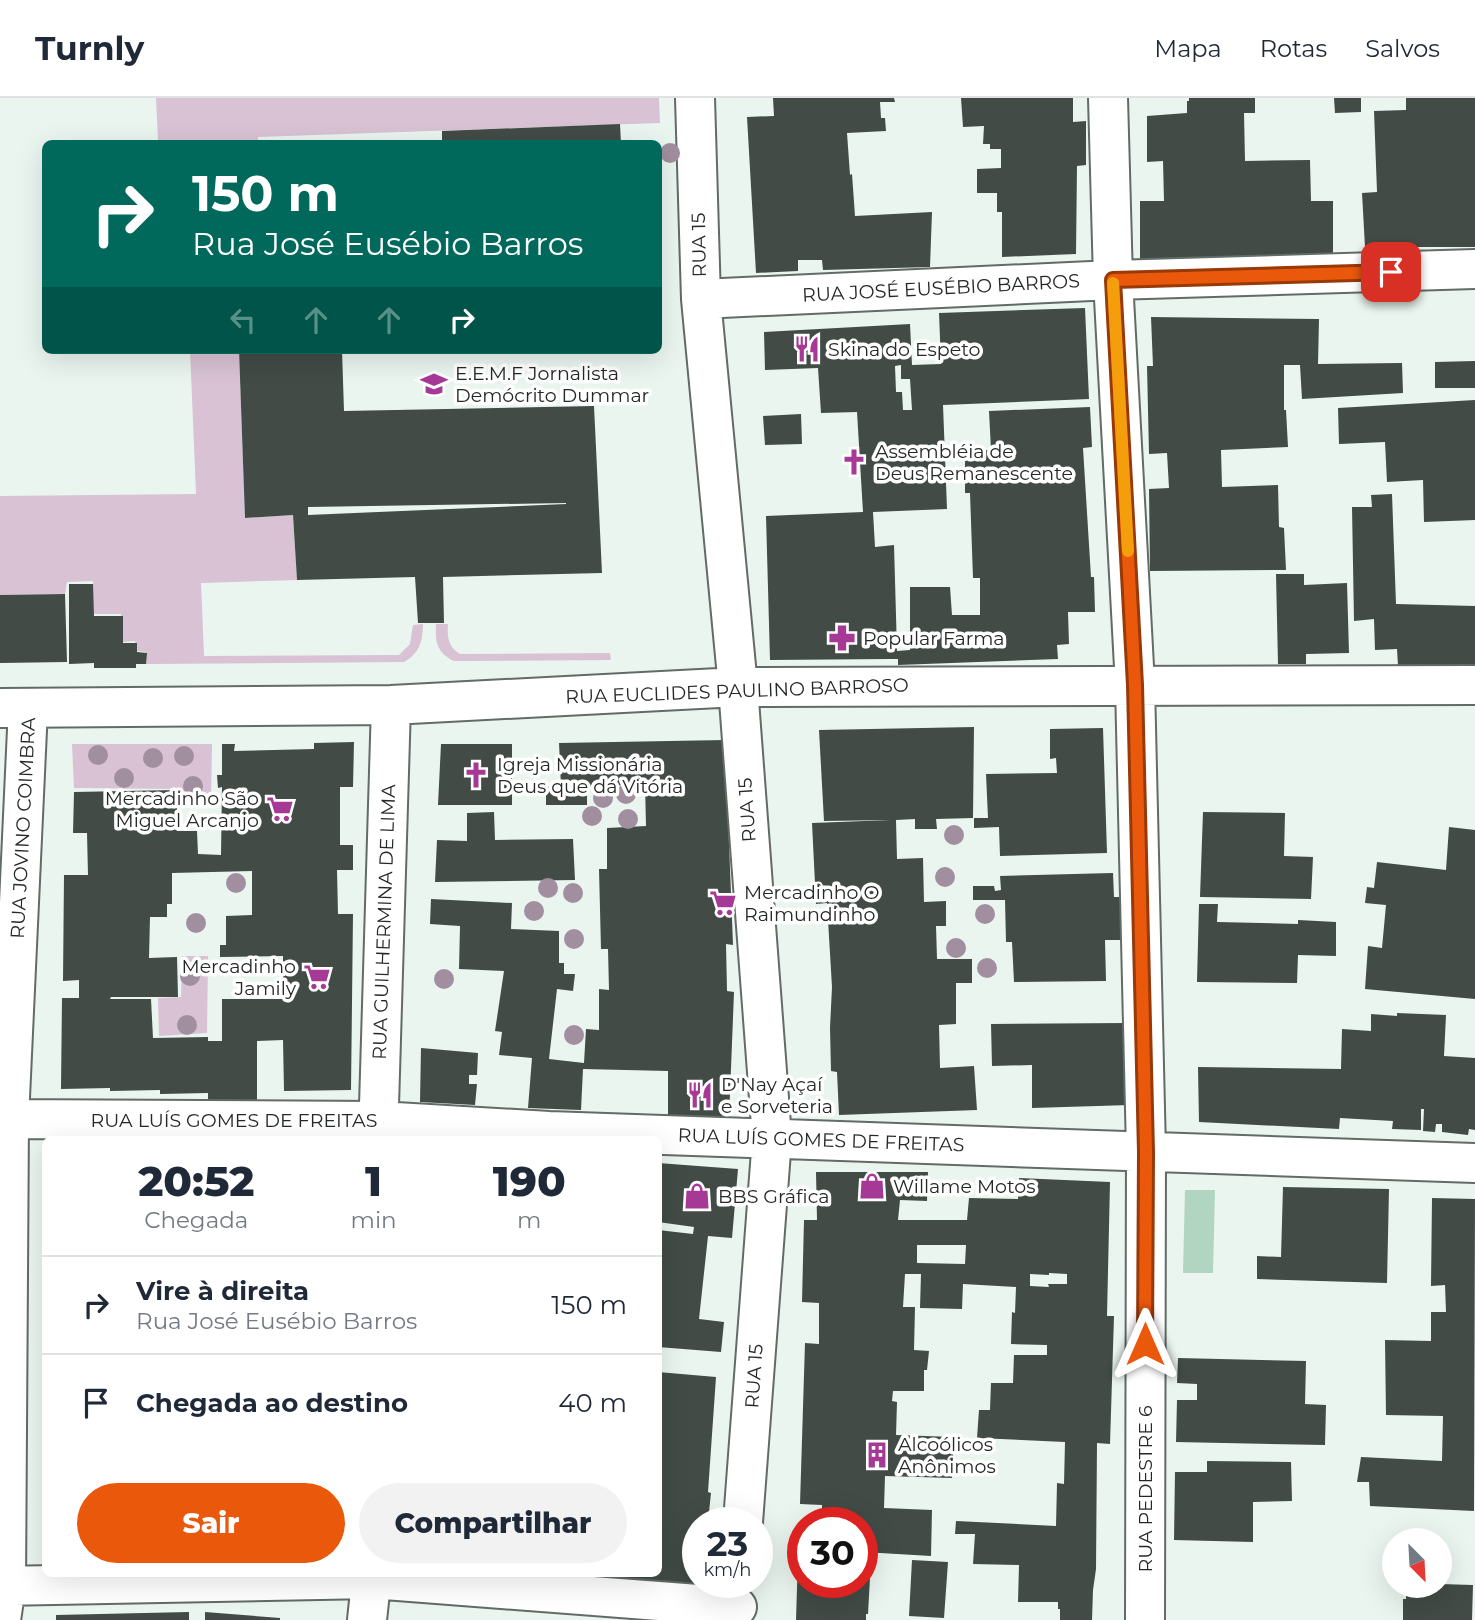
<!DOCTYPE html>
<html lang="pt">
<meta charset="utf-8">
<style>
body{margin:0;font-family:Montserrat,sans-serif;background:#f2f2f3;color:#1f2937;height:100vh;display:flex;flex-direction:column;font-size:26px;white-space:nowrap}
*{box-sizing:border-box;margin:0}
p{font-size:23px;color:#747a83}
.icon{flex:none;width:38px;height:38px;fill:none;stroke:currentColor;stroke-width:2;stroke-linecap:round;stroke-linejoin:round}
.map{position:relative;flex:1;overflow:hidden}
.side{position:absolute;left:42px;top:1038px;width:620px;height:441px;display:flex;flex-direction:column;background:#fff;border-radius:10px;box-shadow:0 7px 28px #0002}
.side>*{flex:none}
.top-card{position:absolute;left:42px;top:42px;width:620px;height:214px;border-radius:10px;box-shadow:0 7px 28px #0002;background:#00695c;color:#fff;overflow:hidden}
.needle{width:46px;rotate:156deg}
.buttons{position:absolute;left:1382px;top:1430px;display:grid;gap:14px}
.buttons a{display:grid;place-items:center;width:70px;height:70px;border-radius:50%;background:#fff;box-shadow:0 7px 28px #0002;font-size:35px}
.speed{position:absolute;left:682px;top:1409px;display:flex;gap:14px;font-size:35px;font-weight:700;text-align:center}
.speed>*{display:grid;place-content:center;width:91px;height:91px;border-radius:50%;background:#fff;box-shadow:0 7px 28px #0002;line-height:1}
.speed small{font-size:18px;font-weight:400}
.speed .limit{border:10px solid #d22;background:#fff;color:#111}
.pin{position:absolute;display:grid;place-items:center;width:60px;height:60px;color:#fff;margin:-30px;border-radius:14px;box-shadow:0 4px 10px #0006}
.me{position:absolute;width:77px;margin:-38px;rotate:0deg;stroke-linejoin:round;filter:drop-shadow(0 0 5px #0008)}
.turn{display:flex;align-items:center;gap:24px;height:147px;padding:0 35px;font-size:32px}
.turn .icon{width:91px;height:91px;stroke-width:2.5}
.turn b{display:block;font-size:49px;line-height:60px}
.lanes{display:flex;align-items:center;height:66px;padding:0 35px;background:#0003;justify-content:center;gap:35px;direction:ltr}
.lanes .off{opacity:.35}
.eta{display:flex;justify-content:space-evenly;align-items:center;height:119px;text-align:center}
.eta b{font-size:42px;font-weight:800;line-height:49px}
.button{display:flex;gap:14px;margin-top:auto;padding:14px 35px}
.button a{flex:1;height:80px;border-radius:42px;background:#ea580c;color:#fff;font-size:28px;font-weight:800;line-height:80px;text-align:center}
.button a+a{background:#f2f2f3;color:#1f2937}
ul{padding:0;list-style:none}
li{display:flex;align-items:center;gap:21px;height:98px;padding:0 35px;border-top:2px solid #e0e1e3}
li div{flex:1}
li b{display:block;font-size:26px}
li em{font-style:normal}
header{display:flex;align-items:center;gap:42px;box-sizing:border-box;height:98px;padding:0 35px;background:#fff;border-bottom:2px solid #e0e1e3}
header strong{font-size:33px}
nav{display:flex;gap:38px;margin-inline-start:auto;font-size:24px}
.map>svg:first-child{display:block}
.green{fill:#d8c2d3}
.water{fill:#b2d5c1}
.building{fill:#424b46;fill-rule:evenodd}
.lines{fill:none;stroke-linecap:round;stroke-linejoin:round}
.minor-casing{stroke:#626b66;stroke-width:42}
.minor{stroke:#fff;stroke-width:38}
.tree{fill:#a18f9f}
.route-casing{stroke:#983908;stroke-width:18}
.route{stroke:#ea580c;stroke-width:12}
.slow{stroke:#f59e0b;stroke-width:12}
.labels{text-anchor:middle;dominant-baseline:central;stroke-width:7;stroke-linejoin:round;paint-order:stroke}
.street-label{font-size:19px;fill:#252926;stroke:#fff}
.poi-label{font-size:19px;fill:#252926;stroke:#fff;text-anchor:start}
</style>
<header>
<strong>Turnly</strong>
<nav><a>Mapa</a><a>Rotas</a><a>Salvos</a></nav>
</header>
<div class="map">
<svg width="1475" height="1522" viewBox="0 0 1475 1522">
<rect width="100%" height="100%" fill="#eaf5ef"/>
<!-- green -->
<path class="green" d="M156,0H659L660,25L258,39V46L181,45L180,42H158Z
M190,252H239L245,420L293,417L297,482L201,485L204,558L399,557L410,546L413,527L423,526C423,543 419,556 404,564L146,566V554L136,553L135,543L122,544L121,516H92L93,483L67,484L65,496L0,497V398L196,396Z
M436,526H448C447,538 448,549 460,556L610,555L611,562L454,563C437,555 435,544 436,526Z
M72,646H212L211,706L177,705V691L74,690Z
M182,858H208L207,935L159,938L158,900L181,899Z"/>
<!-- water -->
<path class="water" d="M1185,1092H1215L1213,1175H1183Z"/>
<!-- building -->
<path class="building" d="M773,0H894L895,4H880L881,20H885L886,33L847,35L850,77L852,76L855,118L932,114L930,169L823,172L822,162H798V173L756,175L747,19L774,18Z
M961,0H1073V24L1086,23V67L1077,68L1076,156L1002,159V114H997V95H977V71L1001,70V51H990V46H983L984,28L963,29Z
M1189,0H1255V15H1244L1245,63L1310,62L1311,103H1333V162L1140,168V103H1164L1163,63L1147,64V18L1187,15V3H1189Z
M1334,0H1361V14L1335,15Z
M1406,0H1475V149H1365L1362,95L1377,94L1374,13L1406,12Z
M620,26L621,46H442V33Z
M1085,210L1089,301L943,307L947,411L873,414L875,449L894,447L897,553L910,552V489H950L952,517H980V480H973L970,395H965V353L991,352L989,313L1090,309L1092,349L1083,350L1091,479H1094L1095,514H1068L1069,546L1057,547L1058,561L898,567V561H889L770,562L766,418L863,414L857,314L821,315L818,270L765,272L764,234L910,226L912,267L941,266L939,215ZM901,267V281H910L912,312H903L902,294H896L895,268Z
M1151,219L1319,221L1318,266L1402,265L1403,295L1302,301L1300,267H1284V312H1286L1288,349L1221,352L1222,389L1278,387L1279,429L1284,430L1286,472L1150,473L1149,391L1169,390L1167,355L1149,356L1147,268H1153Z
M239,252H342L344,313L594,308L602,475L443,479L444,525H418L415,479L297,482L293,417L245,420ZM566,405V406L308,417V409Z
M1475,263V290H1435V264Z
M1475,302V422L1424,424L1423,382L1387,384L1385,344L1339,346L1338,310Z
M801,316L802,346L765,347L763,318Z
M1392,396L1396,506L1475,508V573L1398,568L1397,551L1375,552L1374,521L1354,523L1352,409H1372L1371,397Z
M1276,476H1304V487L1347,485L1349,555L1306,556V566H1278Z
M69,486H93L94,518H123V545H137V554L147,555L146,566H136V570H94V565L69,566Z
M65,496L67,564L0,565V497Z
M974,629L973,720L936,721L937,731H915V721L896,722L897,761L923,760L924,804L946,803V828H936L937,861H972V885H956V926L939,927L940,970L974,968L977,1012L839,1017L837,974L831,973L830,930L832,889L827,805L816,806L812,725L891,722L824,723L819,632Z
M1103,630L1107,755L1000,758L999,729L974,730V720H988L986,676L1057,675L1056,660L1050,661V631Z
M725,642L733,847L726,846L727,893L734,894L729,1021L668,1018V973L583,971L581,1012L528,1010L532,960L499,957L502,934L495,933L504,873L459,871L460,828L430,826L431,801L512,805L511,831L559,833V865H564V876H575L573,893L557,891L549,961L584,965L586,931L599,932V891L609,892L608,851H601L599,771H607V730L646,728L645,686L587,689V707H546V689L561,688L559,645Z
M354,644L353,689H340V747H353V772H337L338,816H353L351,992L284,993L283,942L257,943V1002H208V995L160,996V992L110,993V990L61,991L62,900H79V882L63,883L64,777H88L87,735H73L74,694L177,692V733H197L198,756L221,757L222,689L218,690L217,677H222V646H235L234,653L314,651V645ZM252,773V817L226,818V847H220V859L283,858V901H222V943H208V939L153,940L151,901H110L111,899H178L177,859L149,860L150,819H167V806H172V775Z
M441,646H512V707H438Z
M494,714L495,742L573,741L575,782L435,784L437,742L467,743V715Z
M1203,714L1285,715L1284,758L1313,759L1311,801L1200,799Z
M1449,729L1475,732V901L1365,891L1368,848L1382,850L1386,807L1365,805L1367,789L1374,790L1377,764L1446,772Z
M1113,775L1114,799H1120V842H1105L1106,883L1014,884L1012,844H1006L1005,802H973V788H994L995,793L1001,792L1000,778Z
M1199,806H1218L1217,824L1298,826V822L1336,824V858L1298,857L1297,885L1197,884Z
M1397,915L1446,917L1444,958L1475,960V1032L1469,1031L1468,1037L1442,1034V1026H1436L1435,1034L1423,1033L1424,1011H1421V1032L1392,1031L1393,1023L1340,1020L1339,1031L1199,1024L1198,969L1341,971L1342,931L1371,933V916L1397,918Z
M1127,925L1130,1007L1032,1010V967L992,968L991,926Z
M421,950L478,955L477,977H469V986H477L475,1007L420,1004Z
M658,1065L738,1071L732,1140L708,1138L699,1221L724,1224L721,1254L658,1249V1132L693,1136L694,1129L658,1124Z
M816,1074H928L927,1103L900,1102L898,1122H967L969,1100L1018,1101L1019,1080L1110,1084L1107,1218H1114L1110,1346L1097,1345L1096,1471L1093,1492L1092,1522H1060V1511H1058V1504H1018L1019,1467L973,1466L975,1436H955L956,1423L1056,1428L1057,1385L1064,1386L1065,1344L977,1340L979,1312H990L991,1285H1013L1014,1257H1047V1247L1011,1246L1012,1214L1015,1215L1016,1189L963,1186L962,1211L920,1210L921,1176H905L903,1209H915L914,1252L929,1253L927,1272H924V1293H893L892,1303L897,1304L896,1337L954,1339L952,1380L885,1378L884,1410L932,1412L931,1458L863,1454V1424H822V1407L800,1406L805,1245L819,1246V1205L802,1204L804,1122H817ZM917,1147H966L965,1166L917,1165ZM1049,1175L1067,1176V1186H1048L1049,1189L1030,1188V1176L1049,1177Z
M1283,1089L1389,1091L1387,1185L1257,1181V1158L1281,1159Z
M1432,1100L1475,1101L1474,1413L1370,1408L1369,1384H1357L1361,1359L1442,1363L1443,1318L1386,1317L1385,1242L1431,1243V1214H1446L1445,1187L1431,1188Z
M1178,1260L1306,1263L1305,1306L1326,1307L1325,1347L1176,1344L1177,1302H1197V1286L1177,1285Z
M658,1274L716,1279L708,1394L711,1395L708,1424H698V1484H712L711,1489L569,1479V1475H658Z
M1207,1363L1291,1364L1292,1403L1253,1404V1444L1174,1442L1175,1374H1207Z
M803,1457V1484H863V1460L871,1461L868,1516H866V1522H796L798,1458Z
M912,1462L948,1464L944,1520L909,1518Z
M1440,1486L1473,1487L1472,1522H1403V1501H1406V1488H1440Z
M189,1514V1522H56V1517Z
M205,1514L280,1520V1522H205Z"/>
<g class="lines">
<!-- minor casing -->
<g class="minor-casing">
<path id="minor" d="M695,0L701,201L738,589L772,1040L743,1424
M1108,0L1113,182L1135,587L1146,1053L1145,1522
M701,201L1113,182L1475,171
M0,610L391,607L738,589L1475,587
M0,1021L379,1023L549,1033L1475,1065
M378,1041L391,607
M0,1488L372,1481L737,1509
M1,1522L6,1488L9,1021L28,610
M367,1522L372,1475"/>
</g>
<!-- minor -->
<use href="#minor" class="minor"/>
</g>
<!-- trees -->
<g class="tree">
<circle cx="670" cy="55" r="10"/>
<circle cx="98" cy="657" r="10"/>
<circle cx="184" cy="658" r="10"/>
<circle cx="153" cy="660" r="10"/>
<circle cx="124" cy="680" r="10"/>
<circle cx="193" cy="688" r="10"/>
<circle cx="626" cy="696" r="10"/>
<circle cx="603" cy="700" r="10"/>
<circle cx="592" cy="718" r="10"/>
<circle cx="628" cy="721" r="10"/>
<circle cx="954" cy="737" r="10"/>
<circle cx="945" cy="779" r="10"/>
<circle cx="236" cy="785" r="10"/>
<circle cx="548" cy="790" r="10"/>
<circle cx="573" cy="795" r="10"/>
<circle cx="534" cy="813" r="10"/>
<circle cx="985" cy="816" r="10"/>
<circle cx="196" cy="825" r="10"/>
<circle cx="574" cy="841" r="10"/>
<circle cx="956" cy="850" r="10"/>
<circle cx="987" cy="870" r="10"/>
<circle cx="190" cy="878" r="10"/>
<circle cx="444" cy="881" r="10"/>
<circle cx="187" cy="927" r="10"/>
<circle cx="574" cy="937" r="10"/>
</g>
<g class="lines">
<!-- route casing -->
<g class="route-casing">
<path id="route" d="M1145,1246L1146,1054L1135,587L1113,182L1391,174"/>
</g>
<!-- route -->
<use href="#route" class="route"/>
<!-- slow -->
<path class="slow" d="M1113,185L1128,453"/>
</g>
<!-- icons -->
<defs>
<g id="restaurant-bare" transform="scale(2.1)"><path d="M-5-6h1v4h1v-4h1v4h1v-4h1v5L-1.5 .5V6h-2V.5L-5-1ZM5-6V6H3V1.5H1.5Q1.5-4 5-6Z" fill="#a73996" stroke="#fff" stroke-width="2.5" paint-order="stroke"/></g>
<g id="school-bare" transform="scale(2.1)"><path d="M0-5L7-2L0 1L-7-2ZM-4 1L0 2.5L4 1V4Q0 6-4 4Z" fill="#a73996" stroke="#fff" stroke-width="2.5" paint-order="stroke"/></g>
<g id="church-bare" transform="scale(2.1)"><path d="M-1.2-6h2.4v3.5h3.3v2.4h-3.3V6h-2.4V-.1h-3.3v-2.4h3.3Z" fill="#a73996" stroke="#fff" stroke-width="2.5" paint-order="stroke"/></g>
<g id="pharmacy-bare" transform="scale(2.1)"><path d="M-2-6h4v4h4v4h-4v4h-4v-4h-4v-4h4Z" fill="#a73996" stroke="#fff" stroke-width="2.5" paint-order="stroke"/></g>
<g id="supermarket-bare" transform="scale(2.1)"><path d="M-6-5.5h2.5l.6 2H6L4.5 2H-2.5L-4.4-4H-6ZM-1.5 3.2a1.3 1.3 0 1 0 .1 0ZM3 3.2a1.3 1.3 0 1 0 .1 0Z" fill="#a73996" stroke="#fff" stroke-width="2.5" paint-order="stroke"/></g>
<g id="shop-bare" transform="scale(2.1)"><path d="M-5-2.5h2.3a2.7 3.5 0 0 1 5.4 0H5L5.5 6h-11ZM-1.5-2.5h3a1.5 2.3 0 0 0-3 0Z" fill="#a73996" stroke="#fff" stroke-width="2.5" paint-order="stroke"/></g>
<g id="building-bare" transform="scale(2.1)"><path d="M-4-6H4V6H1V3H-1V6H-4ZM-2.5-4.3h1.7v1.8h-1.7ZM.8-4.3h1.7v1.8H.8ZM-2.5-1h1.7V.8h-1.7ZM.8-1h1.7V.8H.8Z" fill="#a73996" stroke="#fff" stroke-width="2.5" paint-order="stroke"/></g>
</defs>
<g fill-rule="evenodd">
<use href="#restaurant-bare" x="807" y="251"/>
<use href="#school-bare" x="434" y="286"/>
<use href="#church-bare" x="854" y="364"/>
<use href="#pharmacy-bare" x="842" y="540"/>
<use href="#church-bare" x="476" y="677"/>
<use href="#supermarket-bare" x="280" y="711"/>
<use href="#supermarket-bare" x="723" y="805"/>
<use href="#supermarket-bare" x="317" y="879"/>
<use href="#restaurant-bare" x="700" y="997"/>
<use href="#shop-bare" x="872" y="1088"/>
<use href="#shop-bare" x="697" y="1098"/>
<use href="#building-bare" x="877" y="1357"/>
</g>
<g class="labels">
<!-- street labels -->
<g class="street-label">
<text transform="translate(699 147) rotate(-91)">RUA 15</text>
<text transform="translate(941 190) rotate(-3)">RUA JOSÉ EUSÉBIO BARROS</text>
<text transform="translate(737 593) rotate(-2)">RUA EUCLIDES PAULINO BARROSO</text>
<text transform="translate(747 712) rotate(-94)">RUA 15</text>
<text transform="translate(23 730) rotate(-87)">RUA JOVINO COIMBRA</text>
<text transform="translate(384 824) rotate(-88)">RUA GUILHERMINA DE LIMA</text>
<text x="234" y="1022">RUA LUÍS GOMES DE FREITAS</text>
<text transform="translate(821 1042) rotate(2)">RUA LUÍS GOMES DE FREITAS</text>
<text transform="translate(754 1278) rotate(-86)">RUA 15</text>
<text transform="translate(1145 1391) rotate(-90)">RUA PEDESTRE 6</text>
</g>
<!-- poi labels -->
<g class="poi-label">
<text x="828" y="251">Skina do Espeto</text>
<text x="455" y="275">E.E.M.F Jornalista<tspan x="455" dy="22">Demócrito Dummar</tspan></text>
<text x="875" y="353">Assembléia de<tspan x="875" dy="22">Deus Remanescente</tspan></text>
<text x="863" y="540">Popular Farma</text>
<text x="497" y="666">Igreja Missionária<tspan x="497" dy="22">Deus que dá Vitória</tspan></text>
<text x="259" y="700" text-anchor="end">Mercadinho São<tspan x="259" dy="22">Miguel Arcanjo</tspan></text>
<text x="744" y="794">Mercadinho O<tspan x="744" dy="22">Raimundinho</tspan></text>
<text x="296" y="868" text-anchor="end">Mercadinho<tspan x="296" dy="22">Jamily</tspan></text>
<text x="721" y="986">D'Nay Açaí<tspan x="721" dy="22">e Sorveteria</tspan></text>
<text x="893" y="1088">Willame Motos</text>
<text x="718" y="1098">BBS Gráfica</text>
<text x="898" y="1346">Alcoólicos<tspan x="898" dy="22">Anônimos</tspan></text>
</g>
</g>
</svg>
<div class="buttons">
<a><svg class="needle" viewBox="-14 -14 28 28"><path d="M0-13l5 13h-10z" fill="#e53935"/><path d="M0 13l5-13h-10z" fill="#747a83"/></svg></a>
</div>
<div class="speed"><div>23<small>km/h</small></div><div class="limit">30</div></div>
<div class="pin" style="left:1391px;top:174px;background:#d93025"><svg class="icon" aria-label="arrive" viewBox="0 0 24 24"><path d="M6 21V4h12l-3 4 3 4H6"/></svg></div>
<svg class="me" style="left:1145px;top:1246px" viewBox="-20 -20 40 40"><path d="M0-17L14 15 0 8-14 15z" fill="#ea580c" stroke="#fff" stroke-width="4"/></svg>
<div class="top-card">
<div class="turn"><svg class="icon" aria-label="right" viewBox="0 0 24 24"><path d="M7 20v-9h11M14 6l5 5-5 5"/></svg><div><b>150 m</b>Rua José Eusébio Barros</div></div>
<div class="lanes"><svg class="icon off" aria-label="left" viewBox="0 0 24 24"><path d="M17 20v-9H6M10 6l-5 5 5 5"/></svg><svg class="icon off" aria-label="ahead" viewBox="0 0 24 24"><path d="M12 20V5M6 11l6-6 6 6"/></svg><svg class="icon off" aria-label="ahead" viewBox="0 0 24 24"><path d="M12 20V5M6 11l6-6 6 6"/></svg><svg class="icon" aria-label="right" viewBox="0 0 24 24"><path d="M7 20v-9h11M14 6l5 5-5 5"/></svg></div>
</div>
<section class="side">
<div class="eta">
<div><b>20:52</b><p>Chegada</p></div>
<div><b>1</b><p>min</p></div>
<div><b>190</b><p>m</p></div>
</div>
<ul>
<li><svg class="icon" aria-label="right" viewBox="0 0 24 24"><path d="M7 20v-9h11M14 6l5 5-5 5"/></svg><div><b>Vire à direita</b><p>Rua José Eusébio Barros</p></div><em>150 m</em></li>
<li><svg class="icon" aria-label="arrive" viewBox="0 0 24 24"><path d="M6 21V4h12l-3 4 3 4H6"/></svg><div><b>Chegada ao destino</b></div><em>40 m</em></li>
</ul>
<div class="button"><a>Sair</a><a>Compartilhar</a></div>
</section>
</div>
